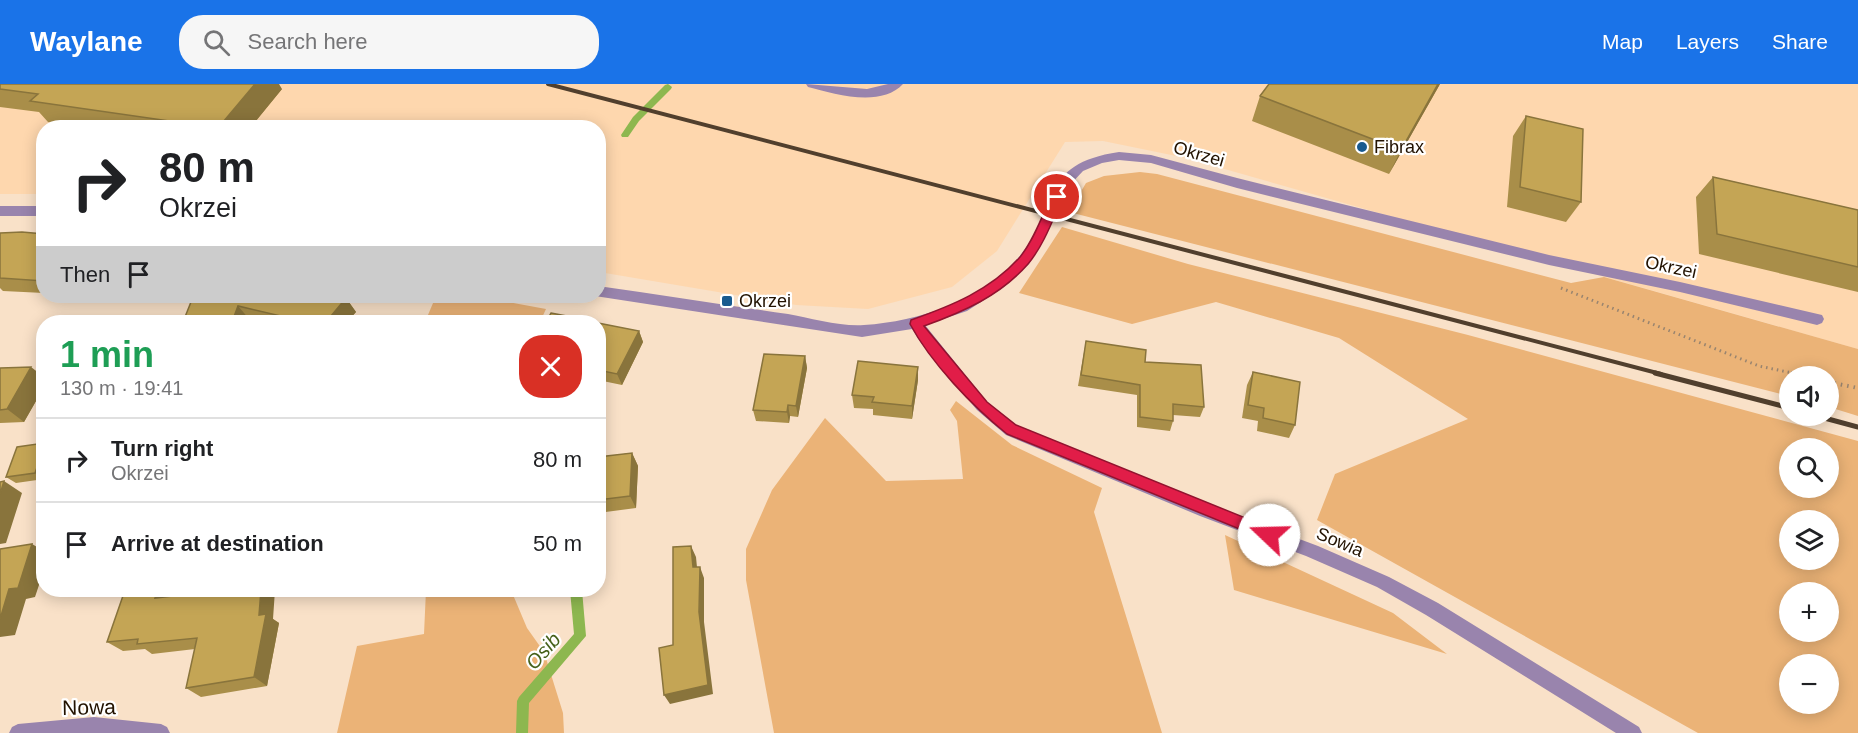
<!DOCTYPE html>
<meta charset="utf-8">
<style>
body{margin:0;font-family:Helvetica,sans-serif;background:#f6f6f6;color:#202124;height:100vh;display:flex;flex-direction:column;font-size:22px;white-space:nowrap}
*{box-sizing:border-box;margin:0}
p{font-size:20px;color:#757577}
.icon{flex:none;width:33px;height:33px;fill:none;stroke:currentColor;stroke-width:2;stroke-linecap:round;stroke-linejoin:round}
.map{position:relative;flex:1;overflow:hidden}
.drawer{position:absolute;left:36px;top:231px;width:570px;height:282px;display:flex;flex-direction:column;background:#fff;border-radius:24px;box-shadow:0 3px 15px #0003}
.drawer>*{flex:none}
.hud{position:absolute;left:36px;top:36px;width:570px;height:183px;border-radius:24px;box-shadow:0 3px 15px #0003;background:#fff;color:#202124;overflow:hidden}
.buttons{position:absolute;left:1779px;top:282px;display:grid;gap:12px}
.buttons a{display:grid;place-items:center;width:60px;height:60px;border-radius:50%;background:#fff;box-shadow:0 3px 15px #0003;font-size:30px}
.pin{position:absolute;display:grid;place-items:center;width:51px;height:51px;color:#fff;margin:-26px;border:3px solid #fff;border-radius:50%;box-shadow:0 2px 6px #0007}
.me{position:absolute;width:66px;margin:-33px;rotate:291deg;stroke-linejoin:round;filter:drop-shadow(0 0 4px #0008)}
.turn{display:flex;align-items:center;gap:21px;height:126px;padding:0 24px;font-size:27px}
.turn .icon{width:78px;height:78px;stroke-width:2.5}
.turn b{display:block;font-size:42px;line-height:51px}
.then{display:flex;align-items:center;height:57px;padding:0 24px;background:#0003;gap:12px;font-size:22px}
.round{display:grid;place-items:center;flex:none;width:63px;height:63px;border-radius:24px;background:#f6f6f6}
.overview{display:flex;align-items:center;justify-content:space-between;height:102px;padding:0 24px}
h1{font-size:36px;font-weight:600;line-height:45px;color:#1e9e55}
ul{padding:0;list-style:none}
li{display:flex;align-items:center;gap:18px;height:84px;padding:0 24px;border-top:2px solid #e0e0e0}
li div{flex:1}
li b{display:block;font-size:22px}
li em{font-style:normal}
header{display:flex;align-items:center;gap:36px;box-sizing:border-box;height:84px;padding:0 30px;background:#1a73e8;color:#fff}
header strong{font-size:28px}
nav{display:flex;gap:33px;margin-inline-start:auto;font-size:21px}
.search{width:420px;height:54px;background:#f6f6f6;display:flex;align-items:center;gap:15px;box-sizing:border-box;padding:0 21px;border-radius:24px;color:#757577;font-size:22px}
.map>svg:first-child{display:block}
.built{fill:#fed7ae}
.green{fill:#ebb377;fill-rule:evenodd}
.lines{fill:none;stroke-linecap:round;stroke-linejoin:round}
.stream{fill:#8db74f;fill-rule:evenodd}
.path-far1{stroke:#98846f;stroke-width:3;stroke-dasharray:1.5 4;stroke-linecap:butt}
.path{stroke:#98846f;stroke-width:4;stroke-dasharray:1.5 5;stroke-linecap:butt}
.minor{fill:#9984ad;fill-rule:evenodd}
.rail-far1{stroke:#513f2d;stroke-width:4}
.rail{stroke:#513f2d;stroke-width:5}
.wall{fill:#a98e49}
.shaded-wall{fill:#89743c}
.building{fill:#c4a555;stroke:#89743c;stroke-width:1.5}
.route{fill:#e11d48;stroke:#92132f;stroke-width:1.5}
.poi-dot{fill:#185a8f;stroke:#fff;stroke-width:2}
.labels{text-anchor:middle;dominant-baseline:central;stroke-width:4.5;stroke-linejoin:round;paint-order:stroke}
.poi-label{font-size:18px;fill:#221201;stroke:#fff;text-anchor:start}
.street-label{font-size:18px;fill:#221201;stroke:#fff}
.water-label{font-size:20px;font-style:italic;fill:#46611a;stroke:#fff}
.near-street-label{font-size:21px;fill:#221201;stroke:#fff}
</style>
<header>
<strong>Waylane</strong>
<div class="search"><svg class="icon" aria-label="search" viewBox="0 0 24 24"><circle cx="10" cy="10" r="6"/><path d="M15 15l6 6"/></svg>Search here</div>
<nav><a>Map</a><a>Layers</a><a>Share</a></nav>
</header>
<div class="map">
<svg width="1858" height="649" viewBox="0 0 1858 649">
<rect width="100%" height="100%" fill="#f9e1c8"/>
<!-- built -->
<path class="built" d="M0,0H1858V265L1186,74L1103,57L1065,58L997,167L952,203L868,225L796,221L599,188L598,44H44L43,110H0Z"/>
<!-- green -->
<path class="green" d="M1140,88L1157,90L1571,199L1604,193L1858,265V332L1829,323L1828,292H1790L1789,312L1069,128L1086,99L1104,92Z
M1062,143L1188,180L1468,251L1858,357V649H1698L1317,436L1335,390L1468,335L1339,254L1216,218L1132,240L1019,209ZM1828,364V404H1790V364ZM1828,436V476H1790V436ZM1828,508V548H1790V508ZM1828,580V620H1790V580Z
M436,212H476L546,225L540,238H425Z
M956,317L1012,361L1102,404L1094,428L1162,649H774L746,496V465L772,406L825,334L886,397L963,395L957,337L950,326Z
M1225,451L1393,529L1447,570L1234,506Z
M426,506H511L527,544L544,568L563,629L564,649H337L357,562L424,550Z"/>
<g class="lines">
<!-- stream -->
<path class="stream" d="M668,0L672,3L671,5L639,37L628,53H622L621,51L633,33L665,1Z
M529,234L534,235L535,238H524L525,235Z
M570,506H582L586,552L529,619L528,649H516L517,617L519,613L574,550Z"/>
<!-- path-far1 -->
<path class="path-far1" d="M1561,204L1759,282L1797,290"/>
<!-- path -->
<path class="path" d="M1791,289L1805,292
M1828,298L1858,304"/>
<!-- minor -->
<path class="minor" d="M806,0L867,5L888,0H903C881,24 834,10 808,3Z
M1119,68L1151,71L1237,94L1549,171L1680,198L1822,231L1824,235L1822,239L1817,241L1680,208L1549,181L1237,104L1151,79L1119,76L1102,79L1083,87L1069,102L1046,151L1029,180L1004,203L967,227L925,241L987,318L1016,341L1212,422L1318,462L1389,493L1438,519L1639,643L1642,649H1616L1426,531L1377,503L1306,472L1200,432L1006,351L977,326L921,259L912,245L862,253L595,212H598V202C662,211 725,221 788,230C810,234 842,243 864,241C920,237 981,217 1019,173C1060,124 1037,80 1119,68Z
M0,122H44V132H0Z
M94,633L161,640L167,643L170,649H9L12,643L18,640Z"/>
<!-- rail-far1 -->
<path class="rail-far1" d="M548,0L1661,290"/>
<!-- rail -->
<path class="rail" d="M1655,289L1790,324
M1817,332L1858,343"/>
</g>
<!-- wall -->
<path class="wall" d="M0,0L282,5L250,44H87L48,38L39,28L0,23Z
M1269,0H1440L1389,90L1252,37L1260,12Z
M1526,32L1581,118L1566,138L1507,123L1513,52Z
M1713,93L1858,126V208L1699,170L1696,113Z
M0,149L44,150V209L3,207L0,204Z
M193,213L346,214L356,228L347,238H262L250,236L249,238H183Z
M598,239L639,247L643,258L622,301L598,296Z
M1086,257L1145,278L1204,323L1200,333L1173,331V337L1170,347L1137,343V311L1078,302Z
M805,272L807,284L798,333L790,332L789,339L756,337L753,326Z
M918,283V296L912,335L873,331V325L854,324L852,311Z
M0,284L44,293V303L24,338L0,339Z
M1253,288L1295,341L1289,354L1257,347L1258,337L1242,334L1247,301Z
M44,359V395L16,399L6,393Z
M632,369L638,382L636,424L598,429V373Z
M120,506H175L174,511L273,535L279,539L267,602L201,613L186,604L195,565L152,570L145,565L123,567L107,558L125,506L122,507Z"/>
<!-- shaded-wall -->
<path class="shaded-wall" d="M255,0H279L282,5L250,44H218Z
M1438,0H1440L1389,90L1401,66Z
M346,214L356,228L347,238H326Z
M238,222L250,236L249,238H232Z
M639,247L643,258L622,301L617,290Z
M805,272L807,284L798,333L796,322Z
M31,283L44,293V303L24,338L7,325Z
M918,283V296L912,335V322Z
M788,321L790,332L789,339L787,328Z
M44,364V395L35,389Z
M632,369L638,382L636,424L630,412Z
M4,397L22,409L6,459L0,460V410Z
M32,460L44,467V486L35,513L26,515L15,551L0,553V535L9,505Z
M691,462L696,473L698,494L693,483Z
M700,483L704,494V538L713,610L670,620L664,611L699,528Z
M158,506H175L170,523L155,514Z
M261,506H275L273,535L279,539L267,602L254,593Z"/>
<!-- building -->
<path class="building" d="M0,0H255L218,44L30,17L38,10L0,5Z
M1269,0H1438L1401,66L1260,12Z
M1526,32L1583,45L1581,118L1520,103Z
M1713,93L1858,126V183L1717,150Z
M22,148L44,150V197L0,194V149Z
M208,212H336L346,214L326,238H306L238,222L232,238H183L193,213Z
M551,229L598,238H546Z
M598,239L639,247L617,290L598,286Z
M1086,257L1146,266L1145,278L1201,281L1204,323L1173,320V337L1140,333V301L1081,291Z
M764,270L805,272L796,322L788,321L787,328L753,326Z
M858,277L918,283L912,322L872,318L874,313L852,311Z
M31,283L7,325L0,326V284Z
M1253,288L1300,298L1295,341L1263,334L1264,324L1248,321Z
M44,359V364L35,389L6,393L17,363Z
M632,369L630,412L598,416V373Z
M4,397L0,410V398Z
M32,460L18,504L9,505L0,535V465Z
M691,462L693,483H700L699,528L708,601L664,611L659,564L673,561V463Z
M125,506H158L155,514L224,506H261L259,531L266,530L254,593L186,604L197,554L137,560L138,555L107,558Z"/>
<!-- route -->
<path class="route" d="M1057,109L1063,113C1053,135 1044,161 1028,180C1000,212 963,228 924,242L987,318L1016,341L1275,446L1277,451L1275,455L1269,457L1264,455L1007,350C972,322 931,279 910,240L911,236C951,222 991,206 1020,173C1035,155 1042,130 1053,110Z"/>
<!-- markers -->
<g class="poi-dot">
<circle cx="1362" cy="63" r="6"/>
<rect x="721" y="211" width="12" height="12" rx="3"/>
</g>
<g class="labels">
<!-- poi labels -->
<g class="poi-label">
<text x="1374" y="63">Fibrax</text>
<text x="739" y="217">Okrzei</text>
</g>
<!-- street labels -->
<g class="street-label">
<text transform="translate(1199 70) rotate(16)">Okrzei</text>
<text transform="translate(1671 183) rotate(12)">Okrzei</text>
<text transform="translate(1340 458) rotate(23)">Sowia</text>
</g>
<!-- water labels -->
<g class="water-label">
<text transform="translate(543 567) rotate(-49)">Osib</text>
</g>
<!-- near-street labels -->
<g class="near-street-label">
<text transform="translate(89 623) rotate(-1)">Nowa</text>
</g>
</g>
</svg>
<div class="buttons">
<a><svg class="icon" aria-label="sound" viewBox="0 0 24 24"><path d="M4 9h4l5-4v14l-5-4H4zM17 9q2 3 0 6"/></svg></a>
<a><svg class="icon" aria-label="search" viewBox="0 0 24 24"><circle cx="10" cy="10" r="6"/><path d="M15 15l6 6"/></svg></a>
<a><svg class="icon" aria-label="layers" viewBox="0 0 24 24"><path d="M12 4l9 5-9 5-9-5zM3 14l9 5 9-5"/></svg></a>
<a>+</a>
<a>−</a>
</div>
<div class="pin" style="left:1057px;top:113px;background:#d93025"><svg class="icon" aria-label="arrive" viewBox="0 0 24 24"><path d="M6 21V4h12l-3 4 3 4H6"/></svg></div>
<svg class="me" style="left:1269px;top:451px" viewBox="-20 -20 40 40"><circle r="19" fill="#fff"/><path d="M0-13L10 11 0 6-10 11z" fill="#e11d48"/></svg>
<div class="hud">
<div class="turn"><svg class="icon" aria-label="right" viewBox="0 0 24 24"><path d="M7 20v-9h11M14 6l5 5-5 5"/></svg><div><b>80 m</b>Okrzei</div></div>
<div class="then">Then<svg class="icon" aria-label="arrive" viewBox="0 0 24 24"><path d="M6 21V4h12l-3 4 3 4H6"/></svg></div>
</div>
<section class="drawer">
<div class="overview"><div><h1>1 min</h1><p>130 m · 19:41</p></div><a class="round" style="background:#d93025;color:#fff"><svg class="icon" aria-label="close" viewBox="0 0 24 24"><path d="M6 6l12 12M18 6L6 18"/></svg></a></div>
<ul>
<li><svg class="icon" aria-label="right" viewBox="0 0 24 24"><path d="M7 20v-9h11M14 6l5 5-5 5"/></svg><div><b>Turn right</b><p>Okrzei</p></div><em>80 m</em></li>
<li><svg class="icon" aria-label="arrive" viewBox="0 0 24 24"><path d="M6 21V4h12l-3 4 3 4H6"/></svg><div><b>Arrive at destination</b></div><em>50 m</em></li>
</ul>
</section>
</div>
